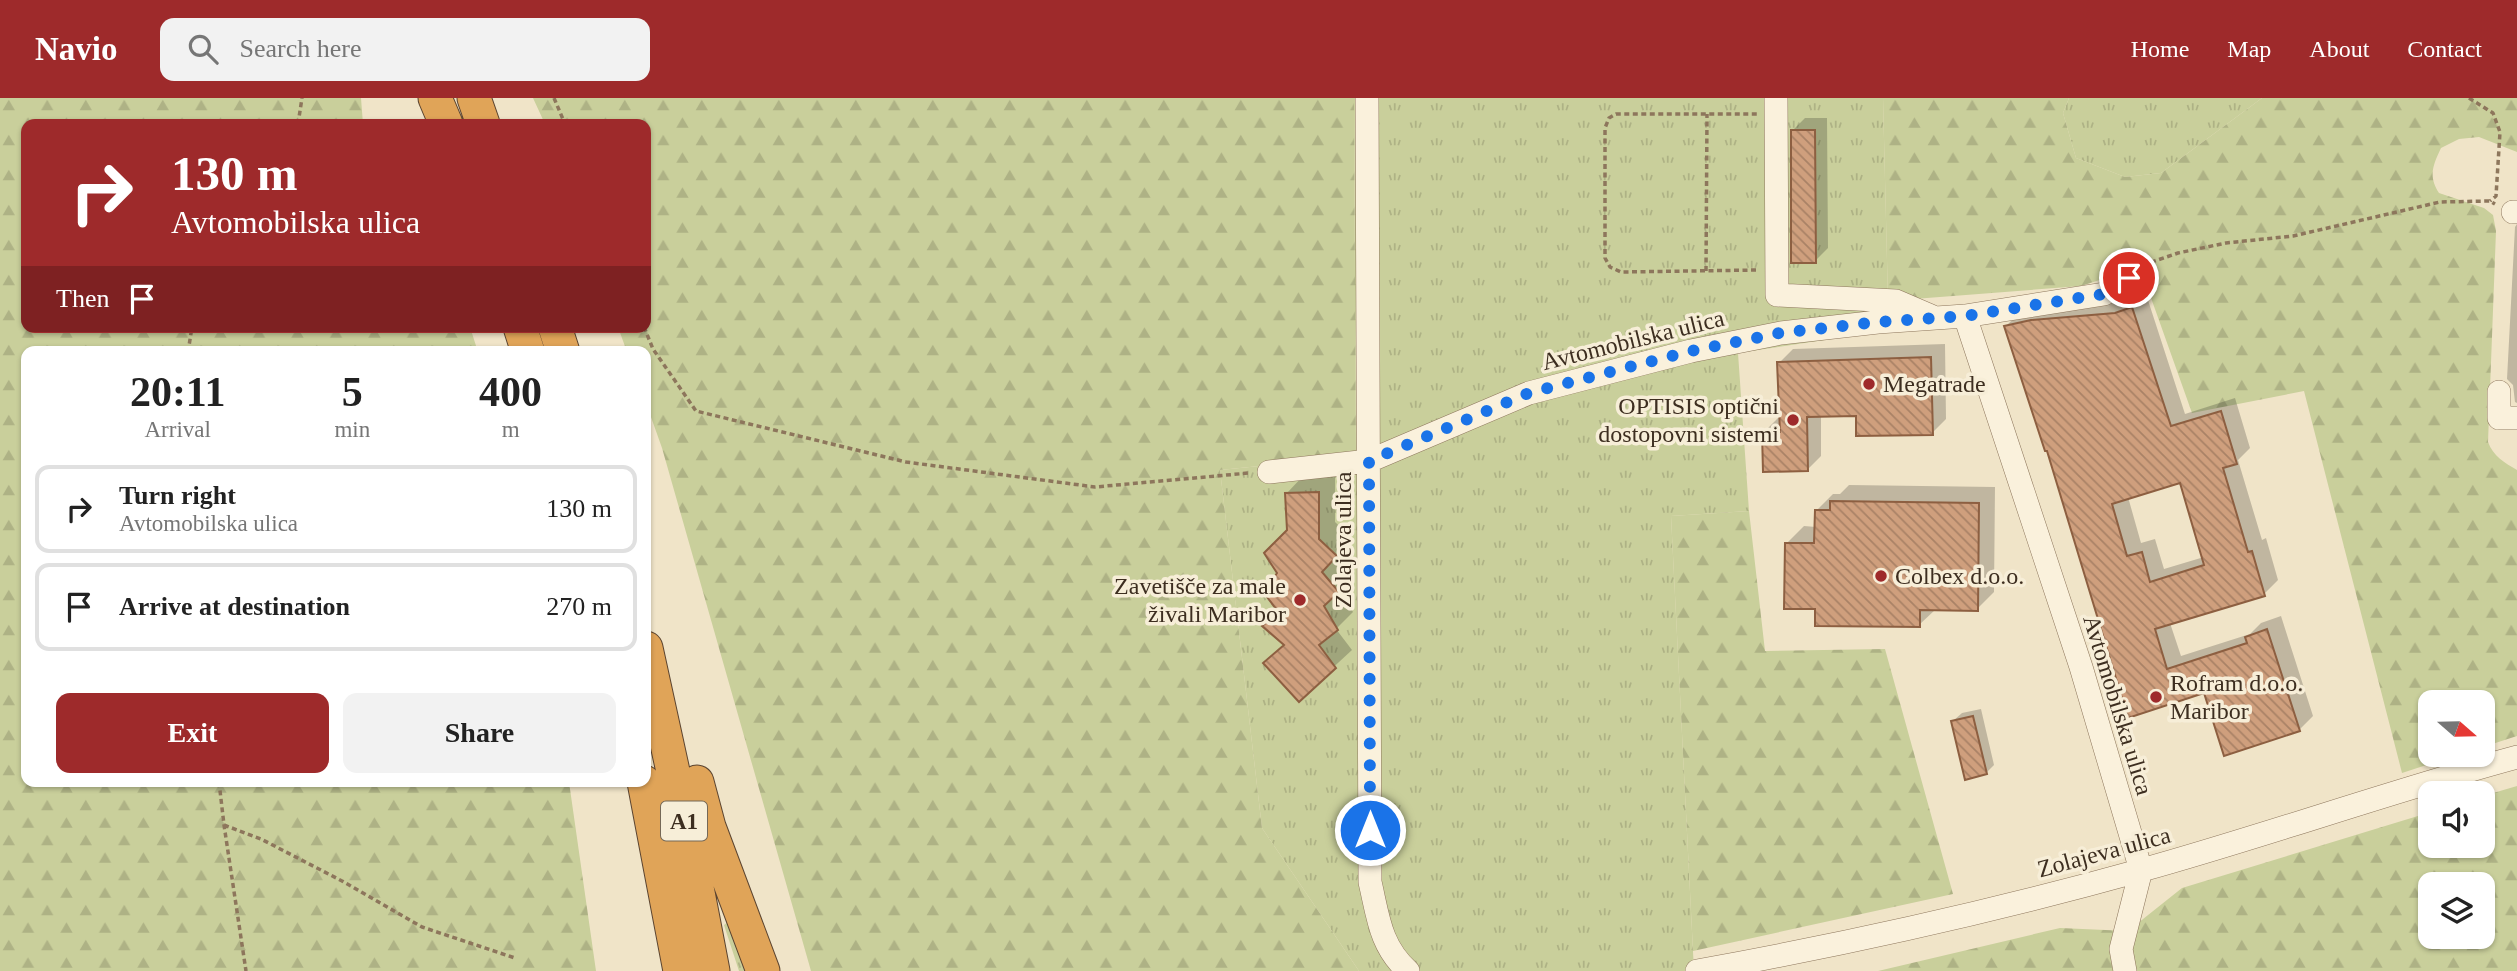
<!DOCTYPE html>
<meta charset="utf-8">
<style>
body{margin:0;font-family:Georgia,serif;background:#f2f2f2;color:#222;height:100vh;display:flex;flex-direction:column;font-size:26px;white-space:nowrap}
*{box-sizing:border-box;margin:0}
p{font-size:23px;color:#767676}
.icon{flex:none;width:38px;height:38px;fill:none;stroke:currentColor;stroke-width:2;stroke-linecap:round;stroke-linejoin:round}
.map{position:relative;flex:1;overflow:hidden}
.sheet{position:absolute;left:21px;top:248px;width:630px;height:441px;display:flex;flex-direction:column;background:#fff;border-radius:14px;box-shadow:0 2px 5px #0004}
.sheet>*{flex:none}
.top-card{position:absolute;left:21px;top:21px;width:630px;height:214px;border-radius:14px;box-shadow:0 2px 5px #0004;background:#9e2a2b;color:#fff;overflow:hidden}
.needle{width:46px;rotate:110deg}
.tools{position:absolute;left:2418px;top:592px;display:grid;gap:14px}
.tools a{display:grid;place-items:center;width:77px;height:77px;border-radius:14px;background:#fff;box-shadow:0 2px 5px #0004;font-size:35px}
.pin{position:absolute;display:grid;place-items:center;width:60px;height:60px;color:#fff;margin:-30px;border:4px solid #fff;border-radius:50%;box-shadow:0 2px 7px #0007}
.me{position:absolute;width:77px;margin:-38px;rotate:0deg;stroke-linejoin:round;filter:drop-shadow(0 0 5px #0008)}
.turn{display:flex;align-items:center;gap:24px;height:147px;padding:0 35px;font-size:32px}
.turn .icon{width:91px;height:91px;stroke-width:2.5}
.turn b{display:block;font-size:49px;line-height:60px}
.then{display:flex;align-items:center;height:66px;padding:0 35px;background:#0003;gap:14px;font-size:26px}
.eta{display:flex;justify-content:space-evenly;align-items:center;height:119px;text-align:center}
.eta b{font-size:42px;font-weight:600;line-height:49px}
.button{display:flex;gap:14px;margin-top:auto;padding:14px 35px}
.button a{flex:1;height:80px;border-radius:14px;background:#9e2a2b;color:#fff;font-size:28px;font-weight:600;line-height:80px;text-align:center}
.button a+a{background:#f2f2f2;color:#222}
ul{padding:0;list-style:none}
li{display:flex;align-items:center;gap:21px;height:88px;margin:0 14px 10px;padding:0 21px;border:4px solid #e0e0e0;border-radius:14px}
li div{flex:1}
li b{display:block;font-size:26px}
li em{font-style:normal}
header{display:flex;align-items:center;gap:42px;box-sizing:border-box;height:98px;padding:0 35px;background:#9e2a2b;color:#fff}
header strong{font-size:33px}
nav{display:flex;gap:38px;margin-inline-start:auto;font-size:24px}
.search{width:490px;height:63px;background:#f2f2f2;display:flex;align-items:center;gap:18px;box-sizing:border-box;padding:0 24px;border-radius:14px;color:#767676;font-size:26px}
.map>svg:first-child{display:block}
.grass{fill:url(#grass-tufts)}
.forest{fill:url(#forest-firs);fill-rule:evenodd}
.shadow{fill:#0003;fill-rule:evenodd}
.building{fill:url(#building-back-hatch);stroke:#8d5f41;stroke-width:2;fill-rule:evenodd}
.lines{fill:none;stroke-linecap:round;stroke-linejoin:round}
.minor-casing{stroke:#8d765c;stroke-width:24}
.highway-casing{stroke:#5b4430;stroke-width:35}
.path{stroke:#8d765c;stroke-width:3.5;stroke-dasharray:5 3.5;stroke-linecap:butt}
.minor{stroke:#faf1dc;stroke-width:23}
.highway{stroke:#e0a458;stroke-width:33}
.route{stroke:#1a73e8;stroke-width:12;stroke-dasharray:0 21.6}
.poi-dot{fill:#9e2a2b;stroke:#f7eed8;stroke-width:2.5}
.labels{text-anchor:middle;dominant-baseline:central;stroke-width:7;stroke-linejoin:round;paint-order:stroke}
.shield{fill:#f7eed8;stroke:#756857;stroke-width:2}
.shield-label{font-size:23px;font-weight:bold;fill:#3d2e20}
.street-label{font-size:24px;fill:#3d2e20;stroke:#f7eed8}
.poi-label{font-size:24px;fill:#3d2e20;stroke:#f7eed8;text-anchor:start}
</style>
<header>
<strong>Navio</strong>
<div class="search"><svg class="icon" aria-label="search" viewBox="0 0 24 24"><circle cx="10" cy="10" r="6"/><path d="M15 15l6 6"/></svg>Search here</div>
<nav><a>Home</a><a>Map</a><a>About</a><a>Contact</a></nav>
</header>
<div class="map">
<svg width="2517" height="873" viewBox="0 0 2517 873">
<defs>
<pattern id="grass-tufts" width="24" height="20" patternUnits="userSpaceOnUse" patternTransform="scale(1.75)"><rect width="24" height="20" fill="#c9cf9b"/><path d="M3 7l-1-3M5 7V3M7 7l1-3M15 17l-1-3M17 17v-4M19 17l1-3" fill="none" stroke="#aeb285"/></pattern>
<pattern id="forest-firs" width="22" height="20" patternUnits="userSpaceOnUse" patternTransform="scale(1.75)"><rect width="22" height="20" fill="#c9cf9b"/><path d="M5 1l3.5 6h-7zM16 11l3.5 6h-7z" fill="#aeb285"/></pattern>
<pattern id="building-back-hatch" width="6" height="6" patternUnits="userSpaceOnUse" patternTransform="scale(1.75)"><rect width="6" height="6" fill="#cf9f7d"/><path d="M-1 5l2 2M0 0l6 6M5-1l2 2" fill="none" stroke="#a98266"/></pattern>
</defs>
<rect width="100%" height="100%" fill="#f0e4c8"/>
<!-- grass -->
<path class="grass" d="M1354,0H1883L1888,203L1891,232L1738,255L1749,413L1671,418L1694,873H1359L1262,730L1220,372L1356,358Z
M2069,0H2262L2161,75L2125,79L2076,60L2063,15Z
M731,822L755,873H739L724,827Z"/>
<!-- forest -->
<path class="forest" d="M0,0H361L363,26H26V229H470L478,254H26V684H569L596,873H0Z
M533,0H1354L1356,358L1220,372L1262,730L1359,873H811L662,350L646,305V254H627L618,229H646V26H545Z
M1883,0H2069L2063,15L2076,60L2125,79L2161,75L2262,0H2517V54L2479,39L2459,41L2441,50C2433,67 2428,78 2439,95L2484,110L2493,117L2496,133L2488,344C2493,358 2505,365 2517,372V638L2483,649V604H2431V656H2460L2402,675L2304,293L2192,315L2140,169L2081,188L1888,203Z
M1749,413L1765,553L1885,551L1953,796L1693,853L1671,418Z
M2517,688V873H1878L2060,830L2128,833L2182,790L2431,714V747H2483V698ZM2431,786H2483V838H2431Z"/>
<!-- shadow -->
<path class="shadow" d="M1805,20H1827L1828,150L1815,163L1792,33Z
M2517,126V305L2515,304L2513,287L2507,281L2515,129Z
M2146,196L2185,316L2235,300L2250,350L2238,362L2262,442L2266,440L2278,482L2264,496L2170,525L2181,558L2250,536L2261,525L2281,518L2313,618L2299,632L2205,593L2129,618L2048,351L2006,228L2020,214L2046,209L2131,202ZM2181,383L2204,459L2164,471L2155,441L2141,445L2128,399Z
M1945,246L1946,321L1932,335L1857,316L1821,317V358L1807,372L1764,334L1778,320H1781L1779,265L1793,251Z
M1303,378H1335V424L1352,440L1337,456L1354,476L1340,491L1353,514L1336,531L1352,552L1299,601L1285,546L1264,528L1280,512L1279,475L1288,433L1287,395Z
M1849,387L1995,389L1994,494L1977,511H1936L1919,527L1817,509L1787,445L1804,428L1816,429V413L1833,396H1840Z
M1981,611L1994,667L1986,675L1953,623L1962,615Z"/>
<!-- building -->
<path class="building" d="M1791,32H1815L1816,165H1791Z
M2132,209L2171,328L2221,313L2237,366L2223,370L2248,454L2252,453L2265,498L2155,531L2167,571L2247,545L2245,539L2267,531L2300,633L2224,658L2204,595L2128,620L2047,353H2045L2004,228L2031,222L2115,215ZM2180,385L2204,467L2150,484L2142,454L2127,458L2112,406Z
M1931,259L1933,337L1856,338V318L1807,319L1808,373L1763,374L1762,334H1780L1777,264Z
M1319,394V441L1337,458L1322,474L1339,494L1324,508L1338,532L1319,547L1336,570L1299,604L1263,565L1284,547L1262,528L1279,515L1264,495L1277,475L1264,455L1287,432L1285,395Z
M1830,403L1979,405L1978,513L1920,512V529L1815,528V511H1784L1785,445H1814L1815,412H1830Z
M1973,618L1987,676L1965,682L1951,623Z"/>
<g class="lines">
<!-- minor casing -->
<g class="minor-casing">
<path id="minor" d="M1367,0L1370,784C1378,818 1380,848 1408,873
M1776,0L1777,197L1896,203L1931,218
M2513,114H2517
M1965,218L2081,569L2141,772L2121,851L2125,873
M2499,294V320H2517
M1269,374L1369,363L1529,295L1691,253L1781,235L1878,224L1965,218L2104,196L2129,180
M1697,873C1847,846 1995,813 2142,772C2268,737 2391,693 2517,659"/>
</g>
<!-- highway casing -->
<g class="highway-casing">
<path id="highway" d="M435,0L446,26
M474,0L483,26
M520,229L528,254
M555,229L563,254
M646,550L688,742L713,873
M644,684L680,873
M697,684L709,729L763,873"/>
</g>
<!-- path -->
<path class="path" d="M554,0L565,26
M2469,0L2493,15L2500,34L2496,98L2490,103
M298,26L302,0
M2143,167L2178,155L2226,145L2293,138L2440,104L2490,103L2495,106
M1756,172L1621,174L1610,169L1605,160V30L1609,20L1616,16H1757
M1706,173L1707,16
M644,229L653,251L696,313L906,364L1095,389L1249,375
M188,254L192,229
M219,684L224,727L246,873
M224,727L261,741L342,783L422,829L515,860"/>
<!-- minor -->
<use href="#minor" class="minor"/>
<!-- highway -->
<use href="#highway" class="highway"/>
</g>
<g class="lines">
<!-- route -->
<path class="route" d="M1370,732L1369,363L1529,295L1691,253L1780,235L1878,224L1965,218L2104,196L2129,180"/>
</g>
<!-- markers -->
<g class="poi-dot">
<circle cx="1869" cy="286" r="7"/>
<circle cx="1793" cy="322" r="7"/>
<circle cx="1881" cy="478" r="7"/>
<circle cx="1300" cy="502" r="7"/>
<circle cx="2156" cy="599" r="7"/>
</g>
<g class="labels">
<!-- shield labels -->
<rect class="shield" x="661" y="703.5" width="46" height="39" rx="5"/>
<g class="shield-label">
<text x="684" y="723">A1</text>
</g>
<!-- street labels -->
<g class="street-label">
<text transform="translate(1633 242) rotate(-14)">Avtomobilska ulica</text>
<text transform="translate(1343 442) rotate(-90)">Zolajeva ulica</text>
<text transform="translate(2118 607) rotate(73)">Avtomobilska ulica</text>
<text transform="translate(2104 754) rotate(-15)">Zolajeva ulica</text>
</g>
<!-- poi labels -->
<g class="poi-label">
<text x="1883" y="286">Megatrade</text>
<text x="1779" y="308" text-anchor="end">OPTISIS optični<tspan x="1779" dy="28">dostopovni sistemi</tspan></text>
<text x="1895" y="478">Colbex d.o.o.</text>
<text x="1286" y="488" text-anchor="end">Zavetišče za male<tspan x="1286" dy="28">živali Maribor</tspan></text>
<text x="2170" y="585">Rofram d.o.o.<tspan x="2170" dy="28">Maribor</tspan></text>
</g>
</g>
</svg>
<div class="tools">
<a><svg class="needle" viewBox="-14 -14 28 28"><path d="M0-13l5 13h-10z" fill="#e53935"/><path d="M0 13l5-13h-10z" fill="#767676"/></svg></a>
<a><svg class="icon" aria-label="sound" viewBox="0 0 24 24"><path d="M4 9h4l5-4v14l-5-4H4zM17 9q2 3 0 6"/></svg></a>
<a><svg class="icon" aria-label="layers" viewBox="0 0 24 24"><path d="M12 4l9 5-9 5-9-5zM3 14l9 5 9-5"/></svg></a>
</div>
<div class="pin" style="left:2129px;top:180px;background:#d93025"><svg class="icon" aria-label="arrive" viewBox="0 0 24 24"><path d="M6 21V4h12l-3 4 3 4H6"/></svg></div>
<svg class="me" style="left:1370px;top:732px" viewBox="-20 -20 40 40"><circle r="17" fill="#1a73e8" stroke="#fff" stroke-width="3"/><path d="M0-11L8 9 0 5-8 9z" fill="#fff"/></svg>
<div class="top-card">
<div class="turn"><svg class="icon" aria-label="right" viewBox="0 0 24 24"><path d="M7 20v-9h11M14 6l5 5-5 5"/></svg><div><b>130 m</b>Avtomobilska ulica</div></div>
<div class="then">Then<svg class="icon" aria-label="arrive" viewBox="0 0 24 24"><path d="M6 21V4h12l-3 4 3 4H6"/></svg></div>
</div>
<section class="sheet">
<div class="eta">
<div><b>20:11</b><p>Arrival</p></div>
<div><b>5</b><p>min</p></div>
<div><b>400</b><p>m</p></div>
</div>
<ul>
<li><svg class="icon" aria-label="right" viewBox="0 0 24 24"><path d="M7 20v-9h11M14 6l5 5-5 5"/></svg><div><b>Turn right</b><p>Avtomobilska ulica</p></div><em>130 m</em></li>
<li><svg class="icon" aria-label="arrive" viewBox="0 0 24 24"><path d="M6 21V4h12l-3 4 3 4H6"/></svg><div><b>Arrive at destination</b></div><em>270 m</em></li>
</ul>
<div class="button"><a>Exit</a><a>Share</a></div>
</section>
</div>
